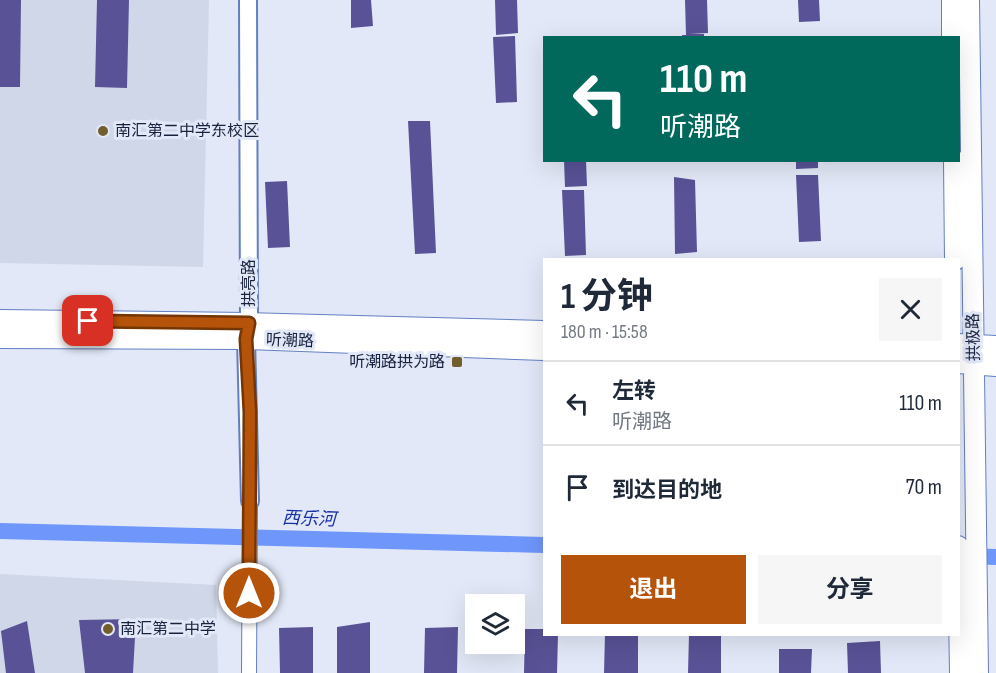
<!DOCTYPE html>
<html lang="zh">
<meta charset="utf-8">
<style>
body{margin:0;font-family:"Sofia Sans Condensed","Noto Sans SC",sans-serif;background:#f6f6f7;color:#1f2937;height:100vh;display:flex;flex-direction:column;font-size:22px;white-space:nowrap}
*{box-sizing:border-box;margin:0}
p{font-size:20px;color:#747a83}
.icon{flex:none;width:33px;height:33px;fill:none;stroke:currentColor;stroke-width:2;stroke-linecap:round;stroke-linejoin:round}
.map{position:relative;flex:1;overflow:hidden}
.drawer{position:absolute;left:543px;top:258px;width:417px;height:378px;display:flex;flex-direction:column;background:#fff;border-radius:0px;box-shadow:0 6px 24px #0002}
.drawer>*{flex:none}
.hud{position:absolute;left:543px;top:36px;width:417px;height:126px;border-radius:0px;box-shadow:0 6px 24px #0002;background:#00695c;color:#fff;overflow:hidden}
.buttons{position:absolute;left:465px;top:594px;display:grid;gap:12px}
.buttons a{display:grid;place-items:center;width:60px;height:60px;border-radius:0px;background:#fff;box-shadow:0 6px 24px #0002;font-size:30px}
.pin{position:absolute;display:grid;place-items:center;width:51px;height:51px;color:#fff;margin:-26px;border-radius:12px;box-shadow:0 3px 9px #0006}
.me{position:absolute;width:66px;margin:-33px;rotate:0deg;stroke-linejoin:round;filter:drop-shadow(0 0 4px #0008)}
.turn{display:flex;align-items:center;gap:21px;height:126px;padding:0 18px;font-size:27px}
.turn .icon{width:78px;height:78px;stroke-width:2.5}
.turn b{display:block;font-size:42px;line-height:51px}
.round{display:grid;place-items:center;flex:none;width:63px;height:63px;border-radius:0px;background:#f6f6f7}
.head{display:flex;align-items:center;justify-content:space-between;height:102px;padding:0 18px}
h1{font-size:36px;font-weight:700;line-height:45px}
.cta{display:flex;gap:12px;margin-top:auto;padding:12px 18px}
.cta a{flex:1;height:69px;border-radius:0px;background:#b45309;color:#fff;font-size:24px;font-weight:700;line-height:69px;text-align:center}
.cta a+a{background:#f6f6f7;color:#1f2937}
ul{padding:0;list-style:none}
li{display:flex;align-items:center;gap:18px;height:84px;padding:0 18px;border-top:2px solid #e0e1e3}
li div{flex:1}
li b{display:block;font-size:22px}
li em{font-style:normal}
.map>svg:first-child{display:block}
.built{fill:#d0d7e9}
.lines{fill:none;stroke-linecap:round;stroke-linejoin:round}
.canal{stroke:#6e96fb;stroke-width:16}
.building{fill:#595296}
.minor-casing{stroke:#637fc3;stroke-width:16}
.tertiary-casing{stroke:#637fc3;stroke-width:20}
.secondary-casing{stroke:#637fc3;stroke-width:22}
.minor{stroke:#fff;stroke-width:14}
.tertiary{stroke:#fff;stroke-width:16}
.secondary{stroke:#fff;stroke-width:20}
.route-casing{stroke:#753606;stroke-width:15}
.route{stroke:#b45309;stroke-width:10}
.poi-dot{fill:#725e2d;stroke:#e2e8f7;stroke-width:2}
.labels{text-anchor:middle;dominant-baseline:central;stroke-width:6;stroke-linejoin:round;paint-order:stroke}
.poi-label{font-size:16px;fill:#17223e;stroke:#e2e8f7;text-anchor:start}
.street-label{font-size:16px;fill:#17223e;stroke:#e2e8f7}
.water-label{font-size:18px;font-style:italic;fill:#1731a4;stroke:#e2e8f7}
</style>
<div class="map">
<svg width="996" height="673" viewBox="0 0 996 673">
<rect width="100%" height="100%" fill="#e2e8f7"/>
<!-- built -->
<path class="built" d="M0,0H209L203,267L0,263Z
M0,574L216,585L218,673H0Z"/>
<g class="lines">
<!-- canal -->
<path class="canal" d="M0,531L544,545
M964,556L996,557"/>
</g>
<!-- building -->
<path class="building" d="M0,0H21L20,87H0Z
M97,0H129L127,88L95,87Z
M351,0H371L373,26L351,28Z
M495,0H517L518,33L496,35Z
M685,0H707L708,33L690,34H704V38H682V35H686Z
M798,0H819L820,21L799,22Z
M515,36L517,102L496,103L493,37Z
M408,121H430L436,253L415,254Z
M564,160H586L587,186L565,187Z
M796,160H818V168L796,169Z
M796,175H818L821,241L799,242Z
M674,177L695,180L697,252L675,254Z
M287,181L290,247L268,248L265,182Z
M562,190H584L586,255L565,256Z
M136,619L133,673H85L79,620Z
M27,621L35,673H6L1,631Z
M370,622V673H337V627Z
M313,627V673H280L279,628Z
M458,627L457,673H424L425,628Z
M525,629H544V634H558L557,673H524Z
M605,634H638V673H604Z
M689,634H721V673H688Z
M880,641L881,673H848L847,643Z
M779,649H812L811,673H779Z"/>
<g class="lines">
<!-- minor casing -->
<g class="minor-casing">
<path id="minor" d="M249,673L250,501"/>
</g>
<!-- tertiary casing -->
<g class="tertiary-casing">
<path id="tertiary" d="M248,0L249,323L246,339L250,501"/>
</g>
<!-- secondary casing -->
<g class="secondary-casing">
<path id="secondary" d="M952,0V38
M969,0L978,673
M954,160L955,260
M0,320L249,323L544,331
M0,338L246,339L544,350
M958,344L996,346
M958,363L996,366
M958,546L960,673"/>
</g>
<!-- minor -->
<use href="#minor" class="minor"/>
<!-- tertiary -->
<use href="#tertiary" class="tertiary"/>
<!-- secondary -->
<use href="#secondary" class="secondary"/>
</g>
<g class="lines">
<!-- route casing -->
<g class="route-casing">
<path id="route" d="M88,321L249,323L246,339L250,412L249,593"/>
</g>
<!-- route -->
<use href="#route" class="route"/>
</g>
<!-- markers -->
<g class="poi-dot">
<circle cx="103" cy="131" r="6"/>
<rect x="451" y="356" width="12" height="12" rx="3"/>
<circle cx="108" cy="629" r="6"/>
</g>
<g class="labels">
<!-- poi labels -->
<g class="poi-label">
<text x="115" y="131">南汇第二中学东校区</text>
<text x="445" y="362" text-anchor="end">听潮路拱为路</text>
<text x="120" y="629">南汇第二中学</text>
</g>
<!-- street labels -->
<g class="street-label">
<text transform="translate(249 283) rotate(-90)">拱亮路</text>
<text transform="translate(974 337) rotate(-91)">拱极路</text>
<text transform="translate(290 341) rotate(2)">听潮路</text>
</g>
<!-- water labels -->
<g class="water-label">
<text transform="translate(309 519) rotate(2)">西乐河</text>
</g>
</g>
</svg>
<div class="buttons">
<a><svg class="icon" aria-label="layers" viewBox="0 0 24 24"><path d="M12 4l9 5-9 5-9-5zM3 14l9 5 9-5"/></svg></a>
</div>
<div class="pin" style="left:88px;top:321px;background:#d93025"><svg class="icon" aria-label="arrive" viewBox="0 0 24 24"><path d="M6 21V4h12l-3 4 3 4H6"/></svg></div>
<svg class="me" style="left:249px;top:593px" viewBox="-20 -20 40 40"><circle r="17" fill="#b45309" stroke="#fff" stroke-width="3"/><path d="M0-11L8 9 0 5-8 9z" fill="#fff"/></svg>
<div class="hud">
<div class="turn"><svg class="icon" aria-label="left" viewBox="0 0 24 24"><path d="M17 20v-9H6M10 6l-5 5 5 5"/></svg><div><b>110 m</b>听潮路</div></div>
</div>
<section class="drawer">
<div class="head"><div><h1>1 分钟</h1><p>180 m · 15:58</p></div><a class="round"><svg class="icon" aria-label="close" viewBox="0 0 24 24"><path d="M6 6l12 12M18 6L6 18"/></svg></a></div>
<ul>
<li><svg class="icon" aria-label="left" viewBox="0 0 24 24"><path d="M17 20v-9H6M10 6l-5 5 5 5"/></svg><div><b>左转</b><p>听潮路</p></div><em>110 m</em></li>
<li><svg class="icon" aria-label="arrive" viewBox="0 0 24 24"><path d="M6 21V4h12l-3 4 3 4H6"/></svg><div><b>到达目的地</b></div><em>70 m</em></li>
</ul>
<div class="cta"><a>退出</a><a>分享</a></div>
</section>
</div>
